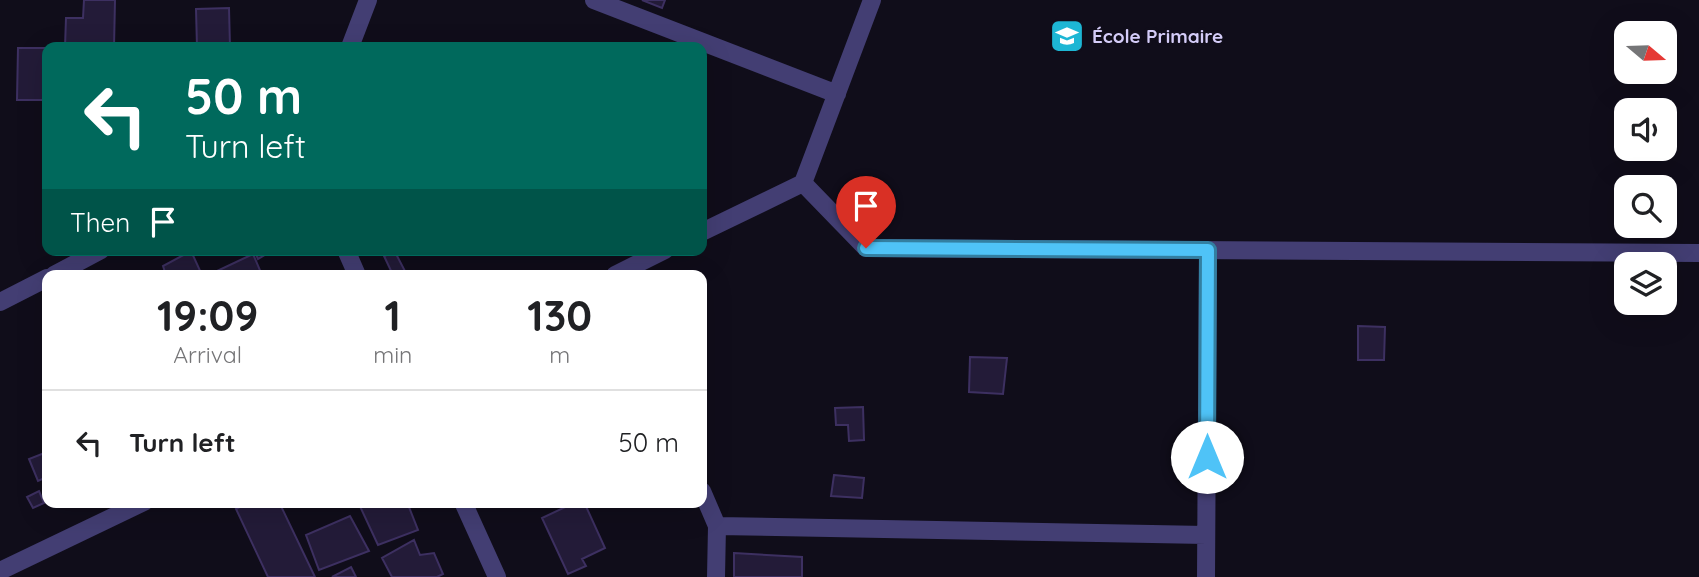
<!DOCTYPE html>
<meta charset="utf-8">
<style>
body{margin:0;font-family:Quicksand,sans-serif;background:#f6f6f6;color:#202124;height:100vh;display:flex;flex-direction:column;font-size:26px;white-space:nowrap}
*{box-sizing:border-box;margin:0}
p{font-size:23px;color:#757577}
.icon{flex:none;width:38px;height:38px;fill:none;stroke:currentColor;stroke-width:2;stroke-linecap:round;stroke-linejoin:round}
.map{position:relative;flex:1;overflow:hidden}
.panel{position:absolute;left:42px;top:270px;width:665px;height:238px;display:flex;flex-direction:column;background:#fff;border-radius:14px;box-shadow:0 7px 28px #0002}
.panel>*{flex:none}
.hud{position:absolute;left:42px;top:42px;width:665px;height:214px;border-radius:14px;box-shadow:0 7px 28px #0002;background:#00695c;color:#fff;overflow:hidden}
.needle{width:46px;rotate:109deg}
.tools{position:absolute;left:1614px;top:21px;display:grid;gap:14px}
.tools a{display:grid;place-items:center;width:63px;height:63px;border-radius:14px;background:#fff;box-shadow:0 7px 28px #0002;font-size:35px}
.pin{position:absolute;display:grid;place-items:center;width:60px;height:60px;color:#fff;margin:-72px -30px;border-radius:50% 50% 50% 0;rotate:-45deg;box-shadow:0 0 7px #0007}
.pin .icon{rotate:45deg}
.me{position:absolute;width:77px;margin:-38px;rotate:0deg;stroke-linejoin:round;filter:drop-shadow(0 0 5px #0008)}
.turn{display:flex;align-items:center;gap:24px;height:147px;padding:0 28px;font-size:32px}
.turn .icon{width:91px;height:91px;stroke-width:2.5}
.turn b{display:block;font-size:49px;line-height:60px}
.then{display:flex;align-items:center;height:66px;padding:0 28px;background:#0003;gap:14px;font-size:26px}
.eta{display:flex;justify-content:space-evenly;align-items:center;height:119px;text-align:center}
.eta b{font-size:42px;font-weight:800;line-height:49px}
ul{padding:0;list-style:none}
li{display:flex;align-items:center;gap:21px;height:105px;padding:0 28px;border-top:2px solid #e0e0e0}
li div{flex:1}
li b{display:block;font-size:26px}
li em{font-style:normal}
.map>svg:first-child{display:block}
.building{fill:#231b38;stroke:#3d3061;stroke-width:2}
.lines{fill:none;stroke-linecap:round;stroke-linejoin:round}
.minor{stroke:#433e73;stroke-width:18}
.route-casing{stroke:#337fa1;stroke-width:18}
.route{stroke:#4fc3f7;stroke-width:12}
.labels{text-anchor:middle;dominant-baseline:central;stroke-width:6;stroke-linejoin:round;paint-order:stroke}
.poi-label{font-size:19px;font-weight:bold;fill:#d4ccf8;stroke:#100d1a;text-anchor:start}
</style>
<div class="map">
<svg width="1699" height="577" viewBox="0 0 1699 577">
<rect width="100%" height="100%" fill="#100d1a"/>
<!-- building -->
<path class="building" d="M84,0H115L114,47H65L66,18H83Z
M642,0H665L662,8Z
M229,8L230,47H197L196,9Z
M18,48H47V100H17Z
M254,250H273L258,259Z
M191,251L202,275H166L163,266Z
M395,252L407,275H393L384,256Z
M253,254L262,275H219L217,271Z
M1358,326L1385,327L1384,360H1358Z
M970,357L1007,358L1003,394L969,392Z
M863,407L864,440L849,441L848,425H836L835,408Z
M47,452V477L38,481L29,459Z
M834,475L864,478L862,498L831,496Z
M39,491L44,503L33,508L27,497Z
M249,502H279L315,577H268L236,509Z
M358,502H407L418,530L378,545Z
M576,502H584L605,548L582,559L586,566L568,574L542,518Z
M350,516L369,551L319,570L306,535Z
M414,540L420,555L434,553L443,574L437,577H392L382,558Z
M734,553L802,557V577H734Z
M351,567L356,577H332Z"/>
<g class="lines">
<!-- minor -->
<path class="minor" d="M594,0L837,94
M350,47L368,0
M803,183L866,248L1699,253
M702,232L803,183L872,0
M346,250L357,275
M54,275L101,250
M615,275L665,250
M0,302L47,278
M702,491L717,526L716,577
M463,502L497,577
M717,526L1206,535
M0,571L144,502
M1206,577L1208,250"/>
</g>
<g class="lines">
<!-- route casing -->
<g class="route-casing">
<path id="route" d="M866,248L1208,250L1207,457"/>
</g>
<!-- route -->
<use href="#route" class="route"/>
</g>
<!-- icons -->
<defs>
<g id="school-square" transform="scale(1.75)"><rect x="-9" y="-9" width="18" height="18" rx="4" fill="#1db6d4" stroke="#100d1a"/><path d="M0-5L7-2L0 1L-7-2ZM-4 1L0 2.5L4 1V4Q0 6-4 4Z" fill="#fff"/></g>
</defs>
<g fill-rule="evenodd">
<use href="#school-square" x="1067" y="36"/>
</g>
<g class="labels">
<!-- poi labels -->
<g class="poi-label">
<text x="1092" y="36">École Primaire</text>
</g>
</g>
</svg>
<div class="tools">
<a><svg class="needle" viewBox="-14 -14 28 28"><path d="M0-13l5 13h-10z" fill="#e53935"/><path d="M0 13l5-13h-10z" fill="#757577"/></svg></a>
<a><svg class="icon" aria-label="sound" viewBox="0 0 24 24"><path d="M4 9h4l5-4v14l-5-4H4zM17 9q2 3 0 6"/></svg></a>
<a><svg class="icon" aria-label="search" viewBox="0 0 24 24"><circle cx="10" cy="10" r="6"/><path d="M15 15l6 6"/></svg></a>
<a><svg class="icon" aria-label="layers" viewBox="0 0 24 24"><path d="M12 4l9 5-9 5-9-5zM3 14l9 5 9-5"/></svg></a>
</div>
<div class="pin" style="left:866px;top:248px;background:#d93025"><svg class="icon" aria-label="arrive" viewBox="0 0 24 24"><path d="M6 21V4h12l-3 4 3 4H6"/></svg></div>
<svg class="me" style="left:1207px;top:457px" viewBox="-20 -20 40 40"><circle r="19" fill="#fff"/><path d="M0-13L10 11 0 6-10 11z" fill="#4fc3f7"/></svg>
<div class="hud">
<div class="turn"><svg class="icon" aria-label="left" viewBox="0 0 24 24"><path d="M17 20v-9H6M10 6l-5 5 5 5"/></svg><div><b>50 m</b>Turn left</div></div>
<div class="then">Then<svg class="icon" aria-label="arrive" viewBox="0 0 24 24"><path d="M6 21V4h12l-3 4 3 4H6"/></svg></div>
</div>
<section class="panel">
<div class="eta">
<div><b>19:09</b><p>Arrival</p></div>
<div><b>1</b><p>min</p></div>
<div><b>130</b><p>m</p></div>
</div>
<ul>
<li><svg class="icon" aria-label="left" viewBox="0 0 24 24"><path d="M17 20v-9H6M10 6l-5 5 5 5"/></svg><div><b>Turn left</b></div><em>50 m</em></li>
</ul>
</section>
</div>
